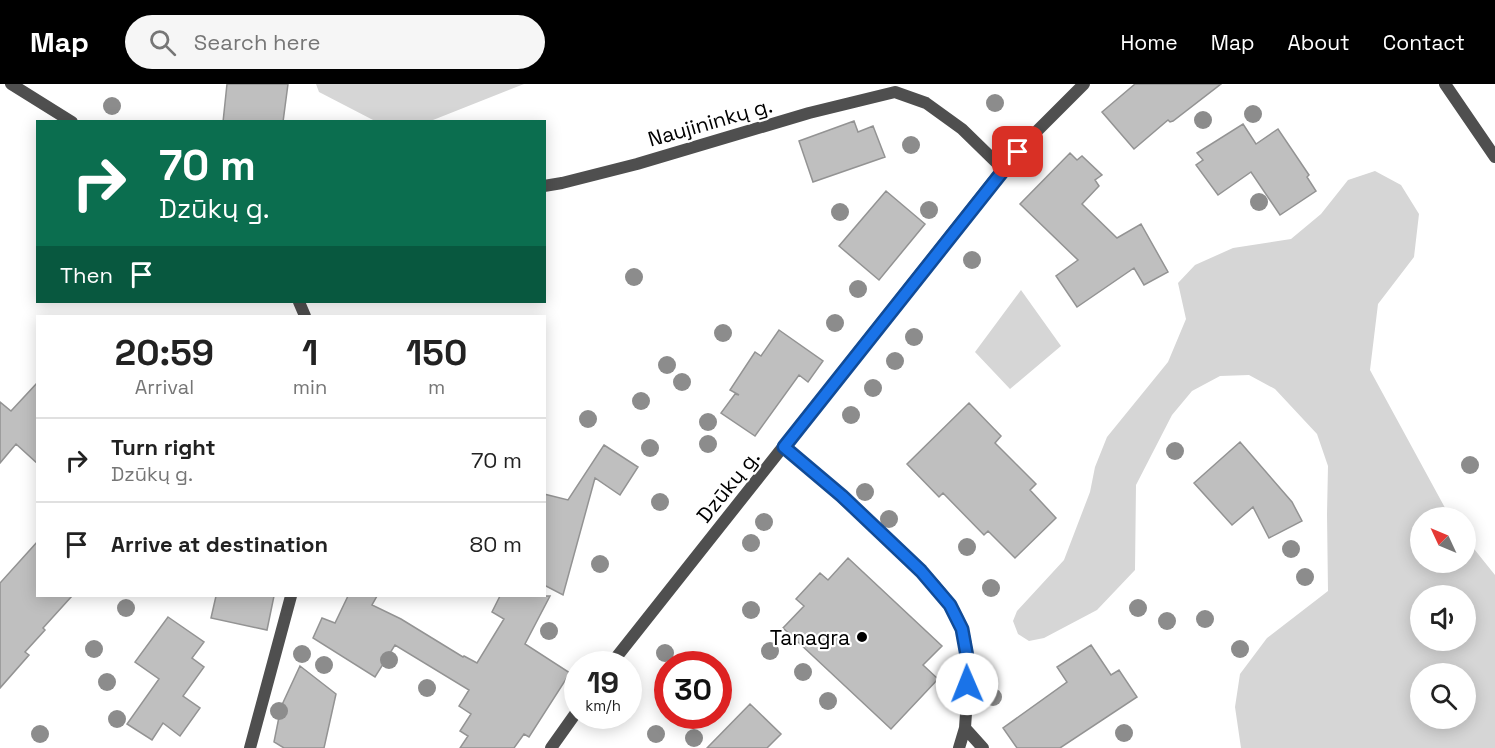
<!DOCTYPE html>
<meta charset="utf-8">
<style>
body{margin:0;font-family:"Space Grotesk",sans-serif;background:#f6f6f6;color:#222;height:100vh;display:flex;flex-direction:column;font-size:22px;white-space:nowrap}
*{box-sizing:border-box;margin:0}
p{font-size:20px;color:#767676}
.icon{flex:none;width:33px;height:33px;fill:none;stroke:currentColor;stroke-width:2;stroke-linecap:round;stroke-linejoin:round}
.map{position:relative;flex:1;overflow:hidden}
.drawer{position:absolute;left:36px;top:231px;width:510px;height:282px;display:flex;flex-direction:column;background:#fff;border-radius:0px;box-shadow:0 3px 15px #0003}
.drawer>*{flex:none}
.hud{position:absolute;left:36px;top:36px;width:510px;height:183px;border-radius:0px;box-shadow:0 3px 15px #0003;background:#0b6e4f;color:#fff;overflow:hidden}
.needle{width:39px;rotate:314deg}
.controls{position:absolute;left:1410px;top:423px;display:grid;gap:12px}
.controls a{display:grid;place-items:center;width:66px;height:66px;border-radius:50%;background:#fff;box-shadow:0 3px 15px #0003;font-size:30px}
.speed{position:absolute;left:564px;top:567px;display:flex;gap:12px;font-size:30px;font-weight:700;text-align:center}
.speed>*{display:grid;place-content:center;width:78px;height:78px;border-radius:50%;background:#fff;box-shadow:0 3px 15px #0003;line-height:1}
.speed small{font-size:15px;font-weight:400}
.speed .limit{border:9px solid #d22;background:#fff;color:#111}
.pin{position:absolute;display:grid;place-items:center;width:51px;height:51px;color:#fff;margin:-26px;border-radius:12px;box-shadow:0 3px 9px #0006}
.me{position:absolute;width:66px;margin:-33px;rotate:359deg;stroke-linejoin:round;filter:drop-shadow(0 0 4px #0008)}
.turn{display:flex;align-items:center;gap:21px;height:126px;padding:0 24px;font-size:27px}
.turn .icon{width:78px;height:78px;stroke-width:2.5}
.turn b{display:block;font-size:42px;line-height:51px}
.then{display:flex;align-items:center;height:57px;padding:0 24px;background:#0003;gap:12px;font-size:22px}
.eta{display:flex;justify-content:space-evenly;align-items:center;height:102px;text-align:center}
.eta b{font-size:36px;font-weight:700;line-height:42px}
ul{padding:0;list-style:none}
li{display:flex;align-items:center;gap:18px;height:84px;padding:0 24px;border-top:2px solid #e0e0e0}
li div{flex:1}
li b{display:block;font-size:22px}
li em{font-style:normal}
header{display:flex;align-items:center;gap:36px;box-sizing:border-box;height:84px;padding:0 30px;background:#000;color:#fff}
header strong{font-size:28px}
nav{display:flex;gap:33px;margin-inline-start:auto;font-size:21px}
.search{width:420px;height:54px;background:#f6f6f6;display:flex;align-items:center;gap:15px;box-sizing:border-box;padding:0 21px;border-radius:33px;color:#767676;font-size:22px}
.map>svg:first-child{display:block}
.green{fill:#d6d6d6;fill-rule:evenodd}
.building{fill:#bfbfbf;stroke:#939393;stroke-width:1.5}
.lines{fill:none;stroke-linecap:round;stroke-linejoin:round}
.street{stroke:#4f4f4f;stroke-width:12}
.tree{fill:#8c8c8c}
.route-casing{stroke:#114b97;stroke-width:15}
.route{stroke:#1a73e8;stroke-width:10}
.poi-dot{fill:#000;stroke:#fff;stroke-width:2}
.labels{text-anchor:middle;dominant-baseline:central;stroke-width:4.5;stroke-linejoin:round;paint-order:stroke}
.street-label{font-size:21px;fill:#000;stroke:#fff}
.poi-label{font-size:21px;fill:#000;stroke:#fff;text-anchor:end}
</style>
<header>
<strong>Map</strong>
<div class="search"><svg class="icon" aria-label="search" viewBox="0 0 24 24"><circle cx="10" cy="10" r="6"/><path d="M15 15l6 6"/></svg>Search here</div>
<nav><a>Home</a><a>Map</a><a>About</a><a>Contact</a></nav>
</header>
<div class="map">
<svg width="1495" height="664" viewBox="0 0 1495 664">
<rect width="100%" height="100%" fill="#fff"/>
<!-- green -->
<path class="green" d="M316,0H524L428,38L375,37L319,8Z
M1375,87L1401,101L1419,130L1414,173L1378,220L1370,286L1450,433L1420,434V478H1466V455L1495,491V664H1241L1235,623L1240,590L1267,554L1328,507L1327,430L1328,382L1317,350L1275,305L1249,291L1220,292L1192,307L1172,331L1136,401L1135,486L1097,526L1044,554L1029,557L1018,550L1013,537L1017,527L1064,476L1090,408L1095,383L1107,353L1168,278L1186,235L1178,199L1195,181L1233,164L1291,155L1321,130L1348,96ZM1420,512H1466V556H1420ZM1420,590H1466V634H1420Z
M1021,206L1061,262L1010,305L975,268Z"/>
<!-- building -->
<path class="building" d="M227,0H288L283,38H223Z
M1135,0H1221L1173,37L1170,38L1168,36L1134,65L1102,28Z
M854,37L858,48L873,42L885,73L813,98L799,57Z
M1243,40L1256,60L1278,45L1309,91L1307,93L1316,107L1280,131L1251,88L1218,111L1196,81L1203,76L1197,69Z
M1070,69L1077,76L1082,72L1102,91L1095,96L1099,102L1082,120L1117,154L1141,140L1168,188L1144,201L1134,184L1077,223L1056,192L1078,176L1020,120Z
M886,107L925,140L879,196L839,162Z
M779,246L823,277L808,298L799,291L755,352L721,329L735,310L739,311L730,306L755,268L761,272Z
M38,298V380L16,360L0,379V318L11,327Z
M969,319L1001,352L995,359L1036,400L1030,406L1056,434L1015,474L988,447L984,451L943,409L939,413L907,380Z
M1240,358L1292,418L1302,437L1269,454L1253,423L1232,441L1194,399Z
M604,361L638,383L620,411L595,394L563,511L544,501V410L568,416Z
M38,457V512H72L43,544L45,546L25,568L29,571L0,604V499Z
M848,474L942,562L923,581L938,595L891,645L783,544L804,522L796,515L820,489L828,496Z
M216,512H274L267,546L211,534Z
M348,512H377L372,521L401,535L463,573L464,572L477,579L504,535L492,528L500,512H550L525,560L570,589L529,653L524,650L514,664H460L468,652L460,647L471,630L459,622L469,606L395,561L375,593L313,554L322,534L335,539Z
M168,533L204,558L192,574L204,583L183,612L200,624L180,652L163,639L152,656L127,640L159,595L135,578Z
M1091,561L1111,591L1119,586L1137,613L1060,664H1017L1003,644L1067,598L1057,583Z
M300,582L336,610L324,664H284L274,658L281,623Z
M750,620L781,650L767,664H707Z"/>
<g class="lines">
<!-- street -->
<path class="street" d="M11,0L72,38
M1445,0L1495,73
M544,102L562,99L637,80L809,29L895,8L926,19L962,45L1003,85
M299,218L305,232
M784,363C819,392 853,423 886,454C913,479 949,509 962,544C972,576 967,611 965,644L983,664
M611,580L1003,85L1032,52L1084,0
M250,664L291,512
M551,664L578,626
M959,664L965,644"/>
</g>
<!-- trees -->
<g class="tree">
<circle cx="995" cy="19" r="9"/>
<circle cx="112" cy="22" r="9"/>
<circle cx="1253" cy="30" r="9"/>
<circle cx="1203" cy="36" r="9"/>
<circle cx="911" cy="61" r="9"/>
<circle cx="1259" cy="118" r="9"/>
<circle cx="929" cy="126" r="9"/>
<circle cx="840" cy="128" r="9"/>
<circle cx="972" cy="176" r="9"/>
<circle cx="634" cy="193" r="9"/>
<circle cx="858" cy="205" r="9"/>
<circle cx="835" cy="239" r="9"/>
<circle cx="723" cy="249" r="9"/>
<circle cx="914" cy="253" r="9"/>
<circle cx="895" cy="277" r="9"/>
<circle cx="667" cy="281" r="9"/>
<circle cx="682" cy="298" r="9"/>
<circle cx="873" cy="304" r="9"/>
<circle cx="641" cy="317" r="9"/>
<circle cx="851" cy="331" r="9"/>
<circle cx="588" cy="335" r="9"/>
<circle cx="708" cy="338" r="9"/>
<circle cx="708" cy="360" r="9"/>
<circle cx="650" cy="364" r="9"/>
<circle cx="1175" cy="367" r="9"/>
<circle cx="1470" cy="381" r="9"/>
<circle cx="865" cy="408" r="9"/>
<circle cx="660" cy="418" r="9"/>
<circle cx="889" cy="435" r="9"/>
<circle cx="764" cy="438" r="9"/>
<circle cx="751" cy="459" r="9"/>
<circle cx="967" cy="463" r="9"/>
<circle cx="1291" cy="465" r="9"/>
<circle cx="600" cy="480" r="9"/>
<circle cx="1305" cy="493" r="9"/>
<circle cx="991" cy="504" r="9"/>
<circle cx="126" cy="524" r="9"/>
<circle cx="1138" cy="524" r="9"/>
<circle cx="751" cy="526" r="9"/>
<circle cx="1205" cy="535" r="9"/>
<circle cx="1167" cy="537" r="9"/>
<circle cx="549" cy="547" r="9"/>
<circle cx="94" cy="565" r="9"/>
<circle cx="1240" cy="565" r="9"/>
<circle cx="770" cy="567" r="9"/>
<circle cx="665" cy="569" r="9"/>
<circle cx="302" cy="570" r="9"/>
<circle cx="389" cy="576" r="9"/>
<circle cx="324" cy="581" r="9"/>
<circle cx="803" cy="588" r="9"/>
<circle cx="107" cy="598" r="9"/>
<circle cx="427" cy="604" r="9"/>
<circle cx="993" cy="613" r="9"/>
<circle cx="828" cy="617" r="9"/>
<circle cx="279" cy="627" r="9"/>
<circle cx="117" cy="635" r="9"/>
<circle cx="1124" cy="649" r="9"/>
<circle cx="40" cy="650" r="9"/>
<circle cx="656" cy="650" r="9"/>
<circle cx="694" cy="654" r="9"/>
</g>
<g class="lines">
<!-- route casing -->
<g class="route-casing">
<path id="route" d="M967,600L968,578L962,545L950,521L921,487L842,412L784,363L1018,68"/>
</g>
<!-- route -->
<use href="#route" class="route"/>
</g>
<!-- markers -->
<circle class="poi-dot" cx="862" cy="553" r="6"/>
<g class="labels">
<!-- street labels -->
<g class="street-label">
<text transform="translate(710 38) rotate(-16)">Naujininkų g.</text>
<text transform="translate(728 402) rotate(-51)">Dzūkų g.</text>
</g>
<!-- poi labels -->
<g class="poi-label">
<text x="850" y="553">Tanagra</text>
</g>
</g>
</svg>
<div class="controls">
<a><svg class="needle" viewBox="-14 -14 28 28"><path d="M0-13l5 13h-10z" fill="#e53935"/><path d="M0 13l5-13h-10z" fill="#767676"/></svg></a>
<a><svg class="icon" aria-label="sound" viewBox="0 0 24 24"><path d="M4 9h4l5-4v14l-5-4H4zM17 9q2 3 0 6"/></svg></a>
<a><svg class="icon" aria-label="search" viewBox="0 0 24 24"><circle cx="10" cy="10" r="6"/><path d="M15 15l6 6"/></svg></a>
</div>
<div class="speed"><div>19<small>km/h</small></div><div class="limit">30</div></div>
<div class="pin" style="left:1018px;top:68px;background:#d93025"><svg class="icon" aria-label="arrive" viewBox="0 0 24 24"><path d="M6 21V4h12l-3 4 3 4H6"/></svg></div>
<svg class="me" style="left:967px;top:600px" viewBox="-20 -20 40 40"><circle r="19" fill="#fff"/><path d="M0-13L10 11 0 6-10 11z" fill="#1a73e8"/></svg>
<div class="hud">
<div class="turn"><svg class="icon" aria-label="right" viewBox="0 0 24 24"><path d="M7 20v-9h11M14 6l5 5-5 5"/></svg><div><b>70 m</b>Dzūkų g.</div></div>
<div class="then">Then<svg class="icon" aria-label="arrive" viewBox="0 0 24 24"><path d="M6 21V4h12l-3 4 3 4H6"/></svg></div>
</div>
<section class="drawer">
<div class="eta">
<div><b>20:59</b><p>Arrival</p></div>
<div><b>1</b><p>min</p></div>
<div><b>150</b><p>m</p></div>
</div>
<ul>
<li><svg class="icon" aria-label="right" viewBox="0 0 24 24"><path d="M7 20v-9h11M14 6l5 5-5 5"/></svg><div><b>Turn right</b><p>Dzūkų g.</p></div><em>70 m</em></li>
<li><svg class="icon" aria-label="arrive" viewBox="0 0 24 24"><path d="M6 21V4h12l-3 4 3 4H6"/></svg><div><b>Arrive at destination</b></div><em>80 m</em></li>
</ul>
</section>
</div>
